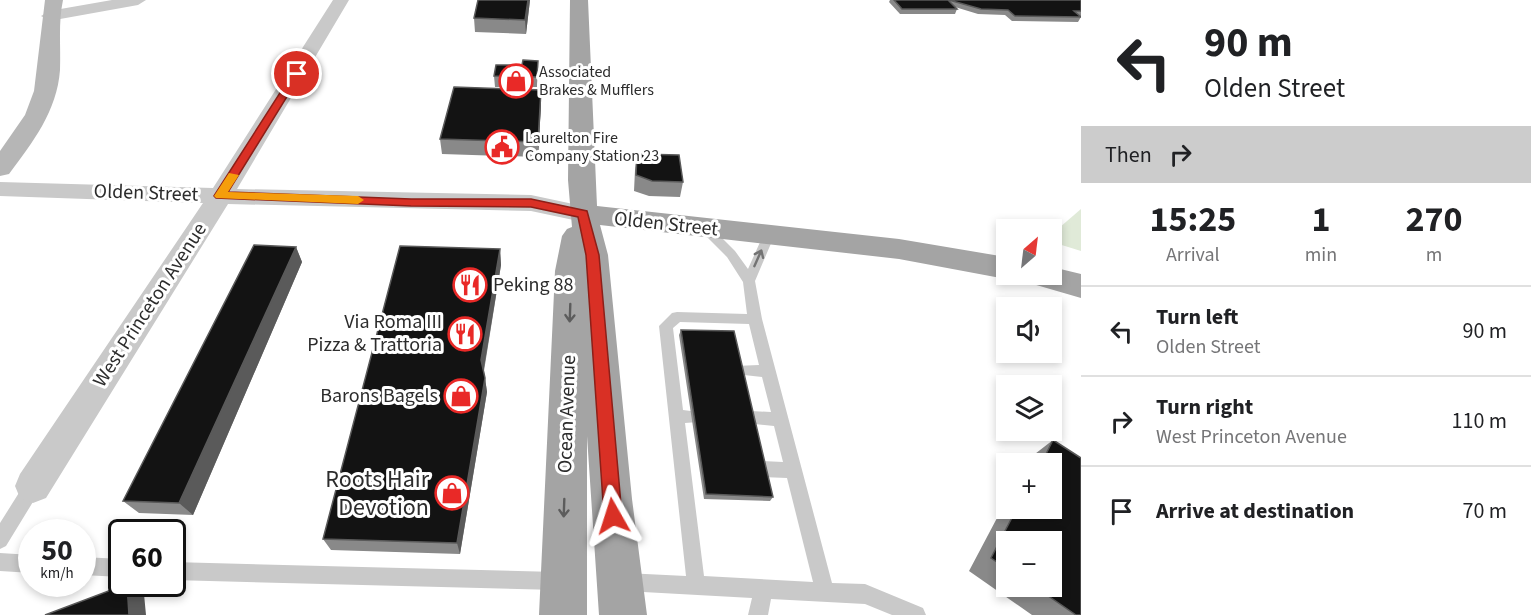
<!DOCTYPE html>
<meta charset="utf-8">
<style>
body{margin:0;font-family:"Source Sans 3",sans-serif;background:#f6f6f6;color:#202124;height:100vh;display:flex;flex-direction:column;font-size:22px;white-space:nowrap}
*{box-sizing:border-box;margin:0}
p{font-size:20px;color:#757577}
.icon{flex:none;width:33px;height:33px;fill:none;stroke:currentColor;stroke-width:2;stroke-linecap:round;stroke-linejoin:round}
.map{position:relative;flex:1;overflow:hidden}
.side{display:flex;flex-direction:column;background:#fff;width:450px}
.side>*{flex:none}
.banner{background:#fff;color:#202124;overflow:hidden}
.needle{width:39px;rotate:28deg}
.tools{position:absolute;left:996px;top:219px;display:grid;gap:12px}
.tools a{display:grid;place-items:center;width:66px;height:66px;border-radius:0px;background:#fff;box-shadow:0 3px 9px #0003;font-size:30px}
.speed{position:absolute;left:18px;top:519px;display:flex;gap:12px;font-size:30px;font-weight:700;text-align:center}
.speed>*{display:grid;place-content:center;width:78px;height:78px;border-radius:50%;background:#fff;box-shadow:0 3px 9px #0003;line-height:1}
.speed small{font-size:15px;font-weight:400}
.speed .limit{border:3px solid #111;border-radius:9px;background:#fff;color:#111}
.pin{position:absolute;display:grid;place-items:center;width:51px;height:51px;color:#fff;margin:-26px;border:3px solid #fff;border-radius:50%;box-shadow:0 2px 6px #0007}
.me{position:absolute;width:66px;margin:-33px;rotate:354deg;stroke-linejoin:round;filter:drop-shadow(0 0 4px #0008)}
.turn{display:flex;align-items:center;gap:21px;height:126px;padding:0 24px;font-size:27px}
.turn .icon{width:78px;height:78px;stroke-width:2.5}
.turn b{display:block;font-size:42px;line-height:51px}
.then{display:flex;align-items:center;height:57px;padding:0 24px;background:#0003;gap:12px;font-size:22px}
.eta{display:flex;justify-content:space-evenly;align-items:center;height:102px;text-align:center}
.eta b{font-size:36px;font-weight:700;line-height:42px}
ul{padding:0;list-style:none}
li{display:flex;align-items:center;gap:18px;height:90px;padding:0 24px;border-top:2px solid #e0e0e0}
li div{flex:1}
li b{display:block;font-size:22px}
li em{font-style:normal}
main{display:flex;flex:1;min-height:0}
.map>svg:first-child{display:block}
.green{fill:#e0ead8}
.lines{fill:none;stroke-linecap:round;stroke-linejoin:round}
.lane{fill:#c9c9c9;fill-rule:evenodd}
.street{fill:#c9c9c9;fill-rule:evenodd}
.secondary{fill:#b6b6b6;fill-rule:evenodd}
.primary{fill:#a4a4a4;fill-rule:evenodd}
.wall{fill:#898989;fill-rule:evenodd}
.shaded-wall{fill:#5a5a5a}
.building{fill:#131313;stroke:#5a5a5a;stroke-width:1.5}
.oneway{stroke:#737373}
.oneway2{stroke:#5c5c5c}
.route{fill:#d93025;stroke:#8d1f18;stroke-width:1.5}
.slow{fill:#f59e0b}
.labels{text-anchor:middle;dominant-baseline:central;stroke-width:6;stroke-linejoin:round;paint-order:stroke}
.far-poi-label{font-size:16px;fill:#2c2c2c;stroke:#fff;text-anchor:start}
.street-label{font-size:20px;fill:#2c2c2c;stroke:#fff}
.poi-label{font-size:20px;fill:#2c2c2c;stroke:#fff;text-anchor:end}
.near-poi-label{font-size:24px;fill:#2c2c2c;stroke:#fff;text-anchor:end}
</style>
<main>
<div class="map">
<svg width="1081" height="615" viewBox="0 0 1081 615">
<rect width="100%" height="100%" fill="#fff"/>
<!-- green -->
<path class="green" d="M1081,209V251L1052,242V234Z"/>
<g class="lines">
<!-- lane -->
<path class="lane" d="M705,224L709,225L735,251L748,269L765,231H773L775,234L755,281L762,319L832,583L865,584L923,608L926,615H892L865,604L771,599L768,615H748L752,598L625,591L618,589L616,582L618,575L625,573L686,576L659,326L672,313L677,312L747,314L743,282L727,257L701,231L699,228L701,225ZM680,322L749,324L759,365L735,366L733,370L735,374L762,377L771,412L751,411L745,413L743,418L745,423L774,426L783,462L762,461L756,463L754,469L756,475L762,477L787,478L813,582L704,576L685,423L698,422L700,417L698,412L683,410L673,328Z
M33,478L39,480L42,486L39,492L6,546L0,549V523L27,480Z
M0,553L32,555V573L0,571Z
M82,557L122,559V577L82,575Z
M172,562L557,572L564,574L566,581L564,588L557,590L172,580Z"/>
<!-- street -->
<path class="street" d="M112,0H146L138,5L49,21L41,16L49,11Z
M333,0H349L237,189L531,195L592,208L595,214L592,220L583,222L531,211L228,204L46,498L33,503L20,498L15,486L20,474L203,203L0,196V182L213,188Z"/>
<!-- secondary -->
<path class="secondary" d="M45,0H63C58,23 61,46 60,70C57,111 33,142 9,174L0,176V151L25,115L34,91Z"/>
<!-- primary -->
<path class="primary" d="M570,0H588L597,206L899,239L1006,257V274H1018L1006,279L899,259L600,225L608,255L632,499L647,615H599L587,436V615H539L555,271L562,236L567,229L572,227L568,180Z
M1052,267L1081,274V298L1026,282L1022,274H1052Z"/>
</g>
<!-- wall -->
<path class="wall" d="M478,0H530L526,34L475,32L474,18Z
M890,0H1081V17L1078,22L1012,21L1005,15L978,14L955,7L957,9L955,14H900L889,2Z
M538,61L537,87H495L494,76L522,65Z
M541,90V105L538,157L442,154L440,139Z
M637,154L683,182L680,197L649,196L634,191L635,170Z
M296,247L302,262L193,515L139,513L123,501Z
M500,249L501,265L484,371L487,392L460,554L331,550L323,539Z
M681,330L773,497L770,501L704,499L679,335Z
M1053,440L1081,615H1032L969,571L1006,501V508H1052V464H1027L1031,457ZM1006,542L1052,586H1006Z"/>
<!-- shaded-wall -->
<path class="shaded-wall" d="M528,0H530L526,34L525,20Z
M541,90V105L538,157V142Z
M296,247L302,262L193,515L179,503Z
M500,249L501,265L483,374L481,360Z
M485,378L487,392L460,554L457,543Z
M127,584L144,594L146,615H129Z"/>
<!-- building -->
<path class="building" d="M478,0H528L525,20L474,18Z
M894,0H948L957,9H902Z
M949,0H1081V11H1074L1081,17L1015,16L1008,10L981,9Z
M523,60L538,61L537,77L494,76L496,65H522Z
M454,87L541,90L538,142L440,139Z
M637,154L679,155L683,182L652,181L636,175Z
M254,245L296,247L179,503L123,501Z
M400,246L500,249L481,360L485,378L457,543L323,539Z
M681,330L734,331L773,497L706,494Z
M1053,440L1081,458V615H1076L1034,586H1052V542H1006V568L991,558L1017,508H1052V464H1041Z
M127,584L129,615H45Z"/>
<!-- one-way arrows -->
<defs><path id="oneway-shaft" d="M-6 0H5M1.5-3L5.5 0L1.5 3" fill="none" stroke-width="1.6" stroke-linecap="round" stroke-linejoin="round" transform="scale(1.5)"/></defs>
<use class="oneway" href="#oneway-shaft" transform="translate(758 258) rotate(-66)"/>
<g class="oneway2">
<use href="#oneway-shaft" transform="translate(570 313) rotate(92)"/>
<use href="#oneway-shaft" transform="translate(564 508) rotate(92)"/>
</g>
<!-- route -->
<path class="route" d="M297,71L301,74L228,192L411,199H531L587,211L599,255L622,516L619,522L613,525L607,522L604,516L586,255L578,217L531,207L411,206L216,198L214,196L292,74Z"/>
<!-- slow -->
<path class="slow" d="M229,173L239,175L228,192L358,196L364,200L358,204L216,198L214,196Z"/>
<!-- icons -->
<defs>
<g id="shop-ring" transform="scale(1.725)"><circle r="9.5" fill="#fff" stroke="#e92927" stroke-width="1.5"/><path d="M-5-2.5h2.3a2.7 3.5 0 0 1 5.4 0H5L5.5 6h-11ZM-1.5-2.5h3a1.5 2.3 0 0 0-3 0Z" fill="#e92927"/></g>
<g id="civic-ring" transform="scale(1.725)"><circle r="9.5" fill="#fff" stroke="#e92927" stroke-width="1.5"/><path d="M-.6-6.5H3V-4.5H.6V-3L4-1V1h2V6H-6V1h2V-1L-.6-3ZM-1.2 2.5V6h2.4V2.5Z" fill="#e92927"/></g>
<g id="restaurant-ring" transform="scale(1.725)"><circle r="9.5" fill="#fff" stroke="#e92927" stroke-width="1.5"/><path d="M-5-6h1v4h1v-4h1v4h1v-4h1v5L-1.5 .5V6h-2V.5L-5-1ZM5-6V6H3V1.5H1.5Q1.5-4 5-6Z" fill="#e92927"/></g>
</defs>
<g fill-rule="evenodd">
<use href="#shop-ring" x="516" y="81"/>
<use href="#civic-ring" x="502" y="147"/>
<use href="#restaurant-ring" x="470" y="285"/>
<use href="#restaurant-ring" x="465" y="334"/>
<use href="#shop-ring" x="461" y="396"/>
<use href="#shop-ring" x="452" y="493"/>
</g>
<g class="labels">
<!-- far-poi labels -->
<g class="far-poi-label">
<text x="539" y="72">Associated<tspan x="539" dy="18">Brakes &amp; Mufflers</tspan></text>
<text x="525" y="138">Laurelton Fire<tspan x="525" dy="18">Company Station 23</tspan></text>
</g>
<!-- street labels -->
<g class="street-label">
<text transform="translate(146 193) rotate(2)">Olden Street</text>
<text transform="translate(666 224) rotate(6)">Olden Street</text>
<text transform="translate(150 305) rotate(-57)">West Princeton Avenue</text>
<text transform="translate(567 414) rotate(-88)">Ocean Avenue</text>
</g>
<!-- poi labels -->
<g class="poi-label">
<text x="493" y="285" text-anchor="start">Peking 88</text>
<text x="442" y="322">Via Roma III<tspan x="442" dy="23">Pizza &amp; Trattoria</tspan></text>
<text x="438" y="396">Barons Bagels</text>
</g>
<!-- near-poi labels -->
<g class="near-poi-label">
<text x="429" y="479">Roots Hair<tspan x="429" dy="28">Devotion</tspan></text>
</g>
</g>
</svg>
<div class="tools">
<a><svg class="needle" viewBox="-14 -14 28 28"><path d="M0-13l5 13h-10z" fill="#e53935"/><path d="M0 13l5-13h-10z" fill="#757577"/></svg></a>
<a><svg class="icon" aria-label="sound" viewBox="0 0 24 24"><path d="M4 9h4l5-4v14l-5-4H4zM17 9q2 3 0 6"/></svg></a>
<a><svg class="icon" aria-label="layers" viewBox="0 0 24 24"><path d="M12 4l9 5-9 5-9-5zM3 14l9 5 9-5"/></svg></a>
<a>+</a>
<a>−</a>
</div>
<div class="speed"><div>50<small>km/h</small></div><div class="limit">60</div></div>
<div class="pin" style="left:297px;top:74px;background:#d93025"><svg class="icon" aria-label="arrive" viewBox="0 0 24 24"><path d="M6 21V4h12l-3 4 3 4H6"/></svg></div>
<svg class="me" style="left:613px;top:516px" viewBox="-20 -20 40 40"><path d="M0-17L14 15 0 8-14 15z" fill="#d93025" stroke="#fff" stroke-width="4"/></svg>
</div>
<section class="side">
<div class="banner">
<div class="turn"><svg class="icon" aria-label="left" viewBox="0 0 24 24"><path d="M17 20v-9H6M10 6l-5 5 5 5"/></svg><div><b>90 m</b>Olden Street</div></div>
<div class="then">Then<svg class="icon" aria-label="right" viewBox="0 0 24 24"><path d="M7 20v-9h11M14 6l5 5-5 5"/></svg></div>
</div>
<div class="eta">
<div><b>15:25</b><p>Arrival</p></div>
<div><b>1</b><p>min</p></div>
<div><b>270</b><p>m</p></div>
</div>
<ul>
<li><svg class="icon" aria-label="left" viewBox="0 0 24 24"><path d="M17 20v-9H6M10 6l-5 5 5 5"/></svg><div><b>Turn left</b><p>Olden Street</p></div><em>90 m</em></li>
<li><svg class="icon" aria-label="right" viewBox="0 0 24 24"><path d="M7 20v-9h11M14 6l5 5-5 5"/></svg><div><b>Turn right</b><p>West Princeton Avenue</p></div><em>110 m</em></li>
<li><svg class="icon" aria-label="arrive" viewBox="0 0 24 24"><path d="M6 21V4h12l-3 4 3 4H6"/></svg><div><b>Arrive at destination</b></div><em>70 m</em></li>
</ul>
</section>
</main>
